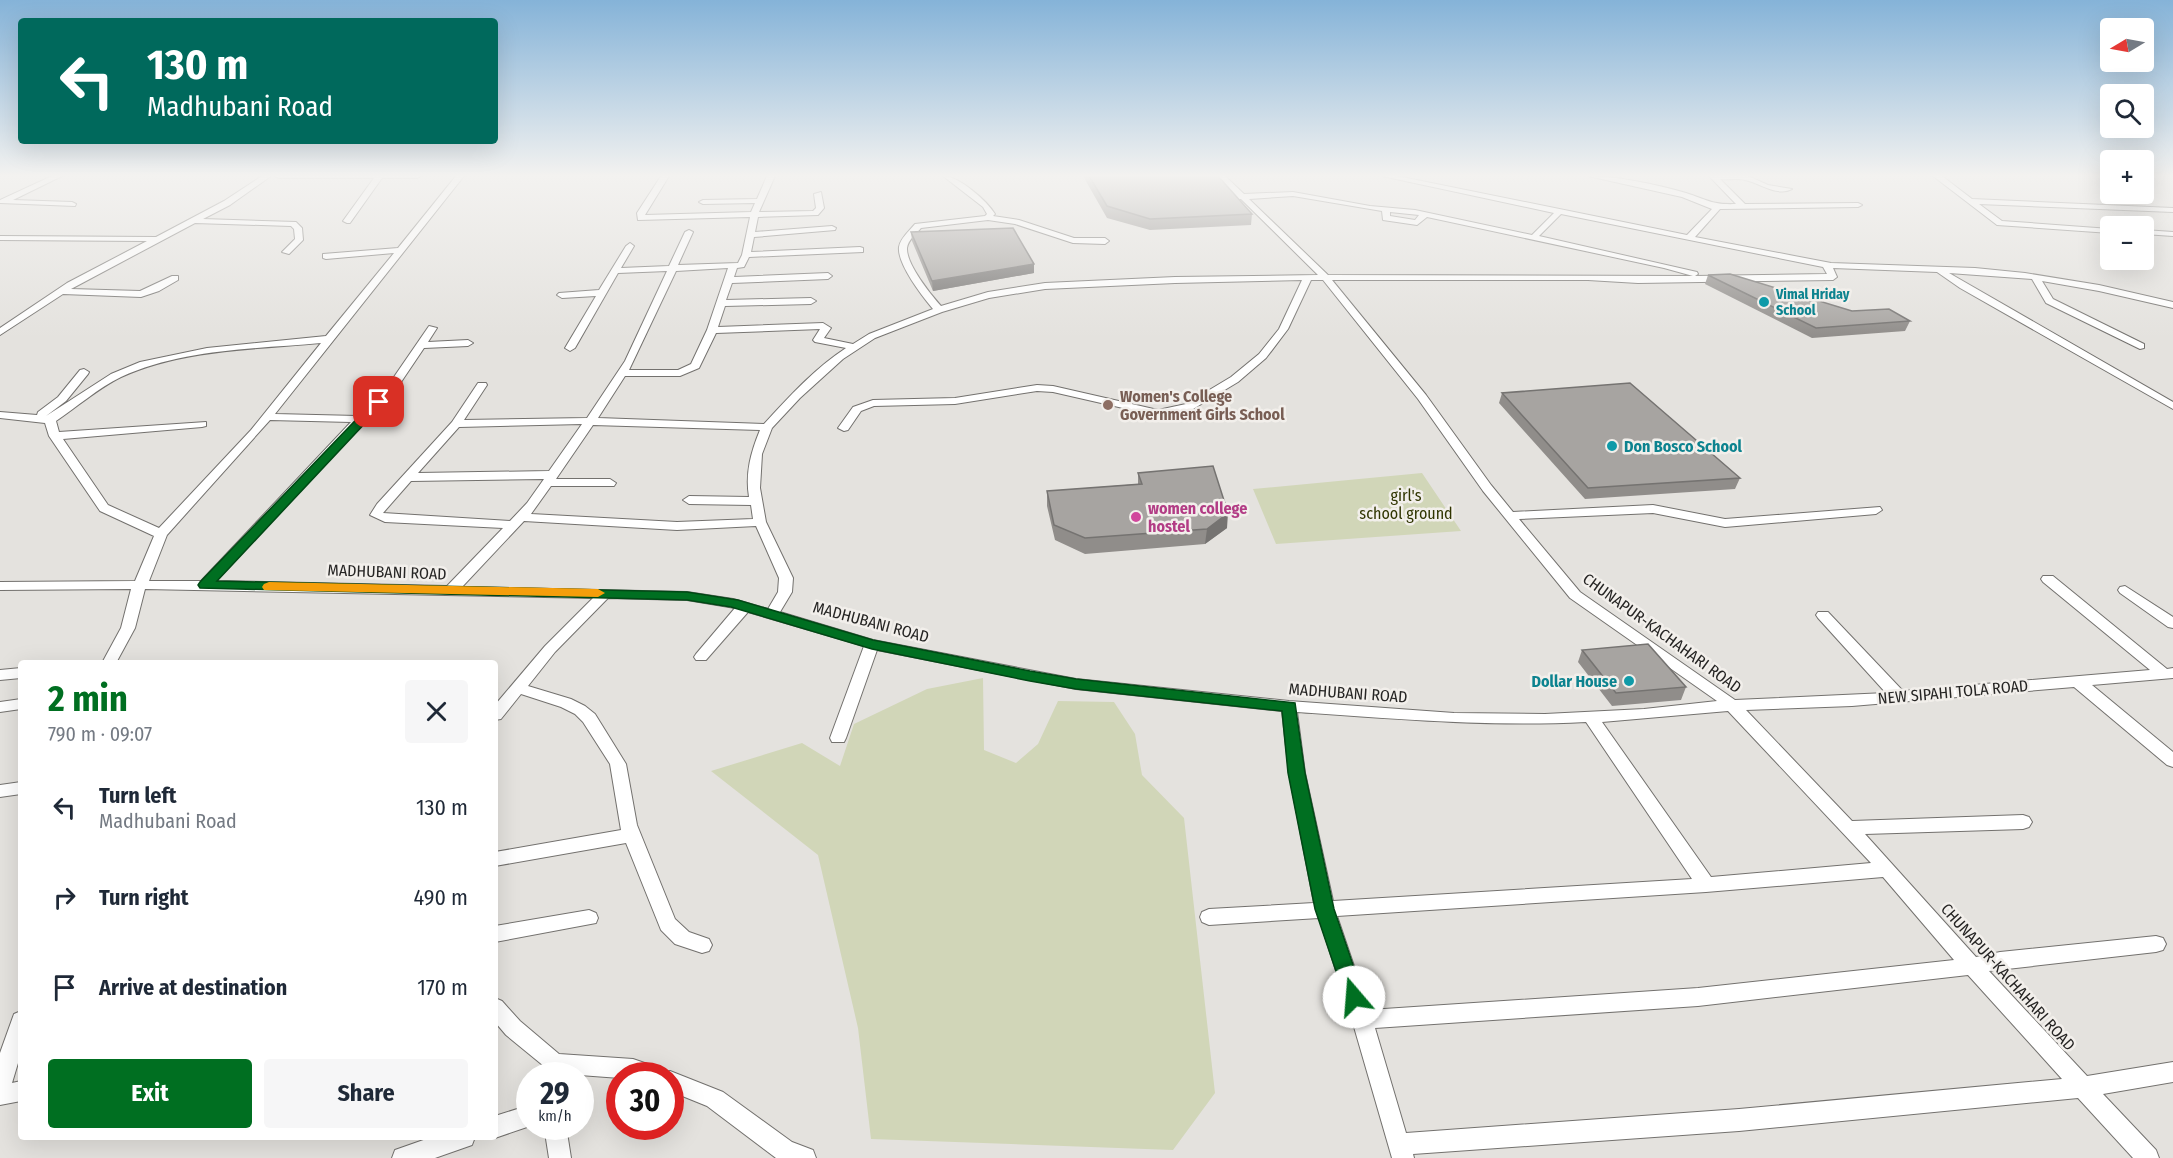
<!DOCTYPE html>
<meta charset="utf-8">
<style>
body{margin:0;font-family:"Fira Sans Condensed",sans-serif;background:#f6f6f7;color:#1f2937;height:100vh;display:flex;flex-direction:column;font-size:22px;white-space:nowrap}
*{box-sizing:border-box;margin:0}
p{font-size:20px;color:#747a83}
.icon{flex:none;width:33px;height:33px;fill:none;stroke:currentColor;stroke-width:2;stroke-linecap:round;stroke-linejoin:round}
.map{position:relative;flex:1;overflow:hidden}
.panel{position:absolute;left:18px;top:660px;width:480px;height:480px;display:flex;flex-direction:column;background:#fff;border-radius:6px;box-shadow:0 6px 24px #0002}
.panel>*{flex:none}
.top-card{position:absolute;left:18px;top:18px;width:480px;height:126px;border-radius:6px;box-shadow:0 6px 24px #0002;background:#00695c;color:#fff;overflow:hidden}
.needle{width:39px;rotate:260deg}
.controls{position:absolute;left:2100px;top:18px;display:grid;gap:12px}
.controls a{display:grid;place-items:center;width:54px;height:54px;border-radius:6px;background:#fff;box-shadow:0 6px 24px #0002;font-size:30px}
.speed{position:absolute;left:516px;top:1062px;display:flex;gap:12px;font-size:30px;font-weight:700;text-align:center}
.speed>*{display:grid;place-content:center;width:78px;height:78px;border-radius:50%;background:#fff;box-shadow:0 6px 24px #0002;line-height:1}
.speed small{font-size:15px;font-weight:400}
.speed .limit{border:9px solid #d22;background:#fff;color:#111}
.pin{position:absolute;display:grid;place-items:center;width:51px;height:51px;color:#fff;margin:-26px;border-radius:12px;box-shadow:0 3px 9px #0006}
.me{position:absolute;width:66px;margin:-33px;rotate:342deg;stroke-linejoin:round;filter:drop-shadow(0 0 4px #0008)}
.turn{display:flex;align-items:center;gap:21px;height:126px;padding:0 30px;font-size:27px}
.turn .icon{width:78px;height:78px;stroke-width:2.5}
.turn b{display:block;font-size:42px;line-height:51px}
.round{display:grid;place-items:center;flex:none;width:63px;height:63px;border-radius:6px;background:#f6f6f7}
.head{display:flex;align-items:center;justify-content:space-between;height:102px;padding:0 30px}
h1{font-size:36px;font-weight:700;line-height:45px;color:#006f21}
.button{display:flex;gap:12px;margin-top:auto;padding:12px 30px}
.button a{flex:1;height:69px;border-radius:6px;background:#006f21;color:#fff;font-size:24px;font-weight:700;line-height:69px;text-align:center}
.button a+a{background:#f6f6f7;color:#1f2937}
ul{padding:0;list-style:none}
li{display:flex;align-items:center;gap:18px;height:90px;padding:0 30px}
li div{flex:1}
li b{display:block;font-size:22px}
li em{font-style:normal}
.map>svg:first-child{display:block}
.green{fill:#d1d6b8}
.lines{fill:none;stroke-linecap:round;stroke-linejoin:round}
.minor-casing{stroke:#73716e;stroke-width:2}
.minor{fill:#fff;fill-rule:evenodd}
.wall{fill:#908d8a}
.shaded-wall{fill:#757371}
.building{fill:#a7a4a1;stroke:#757371;stroke-width:1.5}
.route{fill:#006f21;stroke:#004815;stroke-width:1.5}
.slow{fill:#f59e0b}
.culture-dot{fill:#0f9aa8;stroke:#f2efeb;stroke-width:2}
.education-dot{fill:#8d6e63;stroke:#f2efeb;stroke-width:2}
.hotel-dot{fill:#d1479c;stroke:#f2efeb;stroke-width:2}
.labels{text-anchor:middle;dominant-baseline:central;stroke-width:5;stroke-linejoin:round;paint-order:stroke}
.far-culture-label{font-size:14px;font-weight:bold;fill:#0d838f;stroke:#f2efeb;text-anchor:start}
.education-label{font-size:16px;font-weight:bold;fill:#785e54;stroke:#f2efeb;text-anchor:start}
.culture-label{font-size:16px;font-weight:bold;fill:#0d838f;stroke:#f2efeb;text-anchor:start}
.park-label{font-size:16px;fill:#303500;stroke:#f2efeb}
.hotel-label{font-size:16px;font-weight:bold;fill:#b23c85;stroke:#f2efeb;text-anchor:start}
.street-label{font-size:16px;fill:#262524;stroke:#f2efeb}
</style>
<div class="map">
<svg width="2173" height="1158" viewBox="0 0 2173 1158">
<rect width="100%" height="100%" fill="#e4e2de"/>
<!-- green -->
<path class="green" d="M1422,473L1461,531L1276,544L1253,489Z
M983,678L984,750L1016,763L1038,744L1058,701L1114,702L1135,734L1142,775L1184,818L1215,1093L1173,1150L871,1139L858,1028L818,855L711,771L802,743L840,766L854,724L927,689Z"/>
<g class="lines">
<!-- minor casing -->
<g class="minor-casing">
<path id="minor" d="M52,176H62L13,200L72,202L76,204L75,206L0,203V200Z
M262,176H271L230,205L203,219L296,222L302,228L303,240L289,254L282,252L295,239L294,229L291,226L195,223L71,289L140,291L172,276H178V280L159,291L141,297L63,294L0,335V328L67,283L147,241L0,240V236L156,237L224,201Z
M275,176H421L417,178H382L350,223H347L343,221L374,178H279Z
M456,176H464L275,414L357,416L385,390L429,326L437,328L428,342L468,340L473,343L468,346L424,348L393,394L364,421L216,581L447,586L503,528L385,522L370,515L377,504L452,422L478,383H486L487,385L464,420L587,418L625,361L667,271L618,273L575,348L570,351L565,348L596,296L562,298L557,295L559,293L599,290L626,246L630,243L634,246L621,268L669,266L685,232L689,230L693,232L678,265L738,263L742,255L750,217L638,220L637,213L661,176H669L645,215L751,212L755,203L703,204L699,202L703,200L757,199L767,176H775L759,212L813,211L816,208L814,194L821,192L824,208L818,215L758,217L755,232L832,226L836,228L835,230L754,237L751,252L860,247L863,248V252L749,257L744,267L737,268L734,277L828,273L832,276L828,279L732,283L726,300L811,298L816,301L811,304L725,306L718,327L823,323L831,328L824,338L853,344L869,334L933,309C923,297 897,264 899,247C900,239 909,231 915,224L985,216L987,214L983,207L943,176C959,176 987,201 995,214L993,216L1019,220L1074,238H1105L1109,241L1105,244L1073,243L1015,224L988,220L921,228C916,234 908,240 907,248C906,264 931,295 941,306L988,292L1045,283L1175,277L1318,275L1241,199H1237L1217,176H1225L1244,194L1293,192L1370,206L1415,210L1532,235L1554,213L1382,176H1397L1687,235L1712,209L1682,197L1588,176C1616,176 1659,185 1686,193C1708,200 1712,205 1736,204L1709,176H1748L1768,185L1792,189C1777,197 1760,183 1745,180C1738,178 1728,180 1720,179L1745,204L1858,203L1862,205L1858,207L1720,209L1695,237L1831,263L1975,268L2025,273L2099,285L2173,302V308L2099,291L2042,281L2053,299L2144,344V348L2140,349L2046,303L2032,279L1949,273L2173,402V409L1960,288L1937,272L1833,268L1837,277L1833,280L1638,283L1588,280H1332L1426,395L1491,485L1513,512L1653,505L1725,519L1880,507L1882,510L1876,514L1725,527L1653,513L1519,519L1580,592L1735,700L1886,693L1818,618L1816,615L1818,612H1828L1903,691L2150,670L2043,582L2041,579L2043,576H2053L2167,669L2173,668V678L2092,685L2173,752V767L2167,765L2074,687L1852,706L1746,710L1852,821L2023,815L2029,817L2032,822L2029,827L2023,829L1865,834L1976,957L2000,952L2156,936L2163,938L2166,944L2163,950L2156,952L1989,971L2087,1076L2173,1062V1082L2103,1094L2156,1150L2159,1158H2133L2078,1098L1739,1131L1413,1154L1414,1158H1392L1352,1020L1319,918L1209,925L1202,922L1200,917L1202,912L1209,909L1314,903L1289,773L1282,711L1076,689L877,650L846,738L844,742H832L830,738L864,646L748,612L706,660H696L694,657L696,654L735,608L687,600L608,598L555,652L528,686L571,699L585,706L595,714L626,764L637,825L675,919L689,932L709,939L712,945L709,951L702,953L675,944L661,930L626,843L495,866V852L621,830L610,764L583,722L575,714L561,707L521,694L501,719L495,720V705L545,646L593,598L145,589L135,628L116,663H102L121,628L131,589L0,590V582L135,581L154,536L100,511L49,436L45,423L0,418V412L37,415L38,412L58,397L80,370L84,369L89,372L88,374L66,401L46,416L111,374L140,362L207,348L326,336L394,253L326,259L323,258V254L398,248ZM1293,196L1382,211L1383,220L1417,225L1427,217L1664,268L1693,276L1328,275L1249,199ZM1390,212L1419,215L1415,220L1390,216ZM1561,214L1823,267L1827,274L1695,276L1698,274L1697,272L1539,236ZM728,268L707,330L691,364L678,370H629L676,271ZM1302,280L1279,329L1259,354L1231,377L1186,404L1158,410L1053,386L1037,385L955,398L873,400L853,407L838,428L844,431L848,430L861,411L874,406L955,404L1037,391L1053,392L1158,416L1193,409L1238,382L1266,358L1288,329L1311,280H1323L1418,399L1483,491L1570,598L1717,701L1644,709L1545,714L1454,713L1289,701L1076,679L873,640L780,612L792,592L793,578L766,522L760,488L762,454L772,428L800,398L843,359L875,338L942,312L989,298L1045,289L1175,283ZM820,329L813,340L815,342L846,348C815,368 789,397 764,424L598,418L625,376H680L699,368L716,333ZM321,343L251,430L159,528L108,505L63,439L202,427L206,426V422L59,432L56,421C77,407 98,388 121,377C182,349 255,349 321,343ZM270,420L351,422L201,581H149L167,535ZM582,424L549,471L418,473L459,427ZM593,425L760,430C751,452 745,473 749,497L689,496L683,500L689,504L751,505L753,519L677,522L531,514L551,486H614L616,483L610,479H556ZM544,479L527,503L510,521L383,513L411,481ZM524,521L677,530L756,526L779,578L778,592L768,609L733,599L687,592L462,587ZM1728,711L1871,863L1711,877L1602,722ZM1297,712C1394,719 1490,727 1586,722L1692,879L1333,901L1305,773ZM1883,877L1954,960L1698,988L1369,1010L1337,916L1706,892ZM1968,975L2062,1079L1739,1109L1406,1133L1375,1028L1698,1006Z
M1933,176H1942L1972,199L2173,208V212L1979,204L2002,221L2110,229V233L1997,225Z
M2144,230L2173,232V236L2144,234Z
M2125,586L2173,617V628L2168,627L2120,593L2118,590L2120,587Z
M21,668V678L0,680V670Z
M21,699V709L0,712V702Z
M21,782V794L0,797V785Z
M589,910L596,913L598,918L596,923L495,942V926Z
M495,998L502,1001L520,1021L559,1054L633,1059L662,1069L664,1073L670,1071L723,1092L792,1142L813,1150L816,1158H776L707,1106L670,1091V1076H620V1078L566,1074V1076H544L545,1067L506,1035L495,1022Z
M21,1011V1053L12,1083L21,1081V1101L0,1105V1053L14,1014Z
M530,1105V1126L495,1138L493,1137L495,1116Z
M544,1126H566L571,1158H549Z
M432,1137H475L472,1145L435,1158H392L395,1150Z"/>
</g>
<!-- minor -->
<use href="#minor" class="minor"/>
</g>
<!-- wall -->
<path class="wall" d="M1083,176H1218L1252,214L1251,225L1150,230L1107,218Z
M911,232L1034,264V273L933,291L912,241Z
M1708,275L1852,311L1910,321L1905,331L1812,338L1705,284Z
M1502,393L1740,478L1735,489L1585,499L1499,403Z
M1138,473L1227,528L1205,544L1085,554L1055,540L1047,506V491L1138,484Z
M1582,650L1686,687L1681,700L1612,706L1578,662Z"/>
<!-- shaded-wall -->
<path class="shaded-wall" d="M1034,264V273L933,291L932,281Z
M1228,513L1227,528L1205,544L1207,529Z"/>
<!-- building -->
<path class="building" d="M1089,176H1218L1252,214L1150,219L1107,206Z
M1013,228L1034,264L932,281L911,232Z
M1730,274L1852,311L1889,309L1910,321L1816,328L1708,275Z
M1630,383L1740,478L1588,488L1502,393Z
M1213,466L1228,513L1207,529L1085,538L1054,525L1047,491L1142,484L1138,473Z
M1648,644L1686,687L1616,693L1582,650Z"/>
<!-- sky -->
<linearGradient id="sky" x2="0" y2="1"><stop stop-color="#85b3d8"/><stop offset="0.52" stop-color="#f3f2f0"/><stop offset="1" stop-color="#f3f2f0" stop-opacity="0"/></linearGradient>
<rect width="2173" height="338" fill="url(#sky)"/>
<!-- route -->
<path class="route" d="M379,399L384,402L383,404L217,581L687,592L738,600L873,640L1030,671L1076,679L1295,703L1305,773L1334,909L1364,997L1361,1004L1354,1006L1347,1004L1315,909L1288,773L1282,711L1076,689L1030,681L872,649L731,607L687,600L200,588L198,585L200,582L375,400Z"/>
<!-- slow -->
<path class="slow" d="M269,582L598,589L605,593L598,597L264,590L262,587L264,584Z"/>
<!-- markers -->
<g class="culture-dot">
<circle cx="1764" cy="302" r="6"/>
<circle cx="1612" cy="446" r="6"/>
<circle cx="1629" cy="681" r="6"/>
</g>
<circle class="education-dot" cx="1108" cy="405" r="6"/>
<circle class="hotel-dot" cx="1136" cy="517" r="6"/>
<g class="labels">
<!-- far-culture labels -->
<g class="far-culture-label">
<text x="1776" y="294">Vimal Hriday<tspan x="1776" dy="16">School</tspan></text>
</g>
<!-- education labels -->
<g class="education-label">
<text x="1120" y="396">Women's College<tspan x="1120" dy="18">Government Girls School</tspan></text>
</g>
<!-- culture labels -->
<g class="culture-label">
<text x="1624" y="446">Don Bosco School</text>
<text x="1617" y="681" text-anchor="end">Dollar House</text>
</g>
<!-- park labels -->
<g class="park-label">
<text x="1406" y="495">girl's<tspan x="1406" dy="18">school ground</tspan></text>
</g>
<!-- hotel labels -->
<g class="hotel-label">
<text x="1148" y="508">women college<tspan x="1148" dy="18">hostel</tspan></text>
</g>
<!-- street labels -->
<g class="street-label">
<text transform="translate(387 572) rotate(2)">MADHUBANI ROAD</text>
<text transform="translate(871 622) rotate(15)">MADHUBANI ROAD</text>
<text transform="translate(1662 633) rotate(36)">CHUNAPUR-KACHAHARI ROAD</text>
<text transform="translate(1953 692) rotate(-5)">NEW SIPAHI TOLA ROAD</text>
<text transform="translate(1348 693) rotate(4)">MADHUBANI ROAD</text>
<text transform="translate(2008 977) rotate(48)">CHUNAPUR-KACHAHARI ROAD</text>
</g>
</g>
</svg>
<div class="controls">
<a><svg class="needle" viewBox="-14 -14 28 28"><path d="M0-13l5 13h-10z" fill="#e53935"/><path d="M0 13l5-13h-10z" fill="#747a83"/></svg></a>
<a><svg class="icon" aria-label="search" viewBox="0 0 24 24"><circle cx="10" cy="10" r="6"/><path d="M15 15l6 6"/></svg></a>
<a>+</a>
<a>−</a>
</div>
<div class="speed"><div>29<small>km/h</small></div><div class="limit">30</div></div>
<div class="pin" style="left:379px;top:402px;background:#d93025"><svg class="icon" aria-label="arrive" viewBox="0 0 24 24"><path d="M6 21V4h12l-3 4 3 4H6"/></svg></div>
<svg class="me" style="left:1354px;top:997px" viewBox="-20 -20 40 40"><circle r="19" fill="#fff"/><path d="M0-13L10 11 0 6-10 11z" fill="#006f21"/></svg>
<div class="top-card">
<div class="turn"><svg class="icon" aria-label="left" viewBox="0 0 24 24"><path d="M17 20v-9H6M10 6l-5 5 5 5"/></svg><div><b>130 m</b>Madhubani Road</div></div>
</div>
<section class="panel">
<div class="head"><div><h1>2 min</h1><p>790 m · 09:07</p></div><a class="round"><svg class="icon" aria-label="close" viewBox="0 0 24 24"><path d="M6 6l12 12M18 6L6 18"/></svg></a></div>
<ul>
<li><svg class="icon" aria-label="left" viewBox="0 0 24 24"><path d="M17 20v-9H6M10 6l-5 5 5 5"/></svg><div><b>Turn left</b><p>Madhubani Road</p></div><em>130 m</em></li>
<li><svg class="icon" aria-label="right" viewBox="0 0 24 24"><path d="M7 20v-9h11M14 6l5 5-5 5"/></svg><div><b>Turn right</b></div><em>490 m</em></li>
<li><svg class="icon" aria-label="arrive" viewBox="0 0 24 24"><path d="M6 21V4h12l-3 4 3 4H6"/></svg><div><b>Arrive at destination</b></div><em>170 m</em></li>
</ul>
<div class="button"><a>Exit</a><a>Share</a></div>
</section>
</div>
